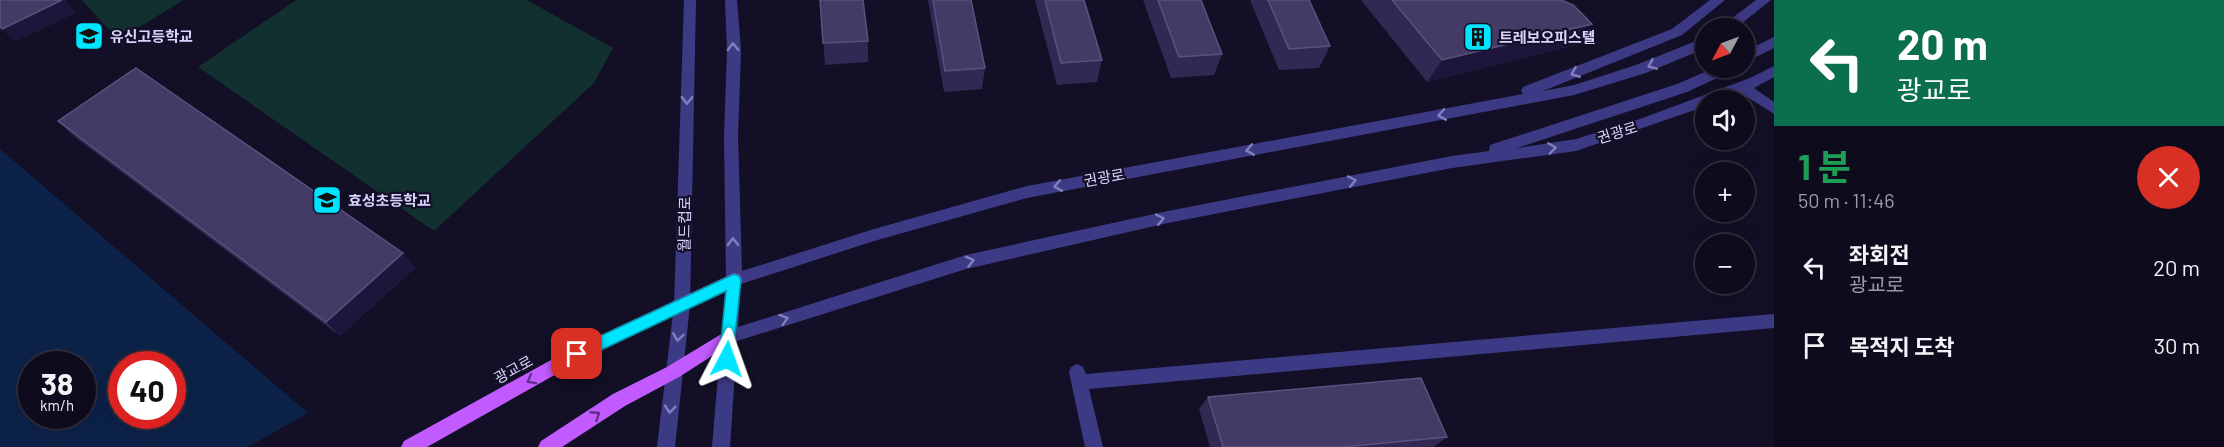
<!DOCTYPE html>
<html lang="ko">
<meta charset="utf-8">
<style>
body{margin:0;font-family:Barlow,"Noto Sans KR",sans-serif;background:#171425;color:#f1f3f6;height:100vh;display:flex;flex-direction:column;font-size:22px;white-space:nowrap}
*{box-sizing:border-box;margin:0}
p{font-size:20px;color:#9b9ba3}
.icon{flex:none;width:33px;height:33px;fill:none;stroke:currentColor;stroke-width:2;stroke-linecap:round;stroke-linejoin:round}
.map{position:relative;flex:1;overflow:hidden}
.drawer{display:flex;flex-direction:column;background:#0e0b1c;width:450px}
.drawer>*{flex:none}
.guide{background:#0b6e4f;color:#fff;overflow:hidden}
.needle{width:39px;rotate:229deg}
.buttons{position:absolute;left:1695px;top:18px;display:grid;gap:12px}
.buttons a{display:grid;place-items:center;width:60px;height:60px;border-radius:50%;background:#0e0b1c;box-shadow:0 6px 24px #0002,0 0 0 2px #2e2b3b;font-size:30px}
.speed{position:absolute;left:18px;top:351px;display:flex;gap:12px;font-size:30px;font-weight:700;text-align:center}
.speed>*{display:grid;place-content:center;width:78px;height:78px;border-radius:50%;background:#0e0b1c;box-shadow:0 6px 24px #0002,0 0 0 2px #2e2b3b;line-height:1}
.speed small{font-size:15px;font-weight:400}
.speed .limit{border:9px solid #d22;background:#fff;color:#111}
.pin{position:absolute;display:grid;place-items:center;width:51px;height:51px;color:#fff;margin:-26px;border-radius:12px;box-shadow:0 3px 9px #0006}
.me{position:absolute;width:66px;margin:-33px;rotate:4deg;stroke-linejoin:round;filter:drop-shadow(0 0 4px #0008)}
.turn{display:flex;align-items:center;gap:21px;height:126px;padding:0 24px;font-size:27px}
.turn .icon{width:78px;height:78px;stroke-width:2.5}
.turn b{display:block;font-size:42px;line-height:51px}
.round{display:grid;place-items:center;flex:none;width:63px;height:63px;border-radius:32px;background:#171425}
.headline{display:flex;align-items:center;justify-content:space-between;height:102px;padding:0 24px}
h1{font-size:36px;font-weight:700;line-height:45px;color:#1e9e55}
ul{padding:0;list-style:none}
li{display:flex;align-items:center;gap:18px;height:78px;padding:0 24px}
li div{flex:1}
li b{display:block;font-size:22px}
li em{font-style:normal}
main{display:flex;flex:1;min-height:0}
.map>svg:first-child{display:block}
.green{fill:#12302f}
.water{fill:#0c2248;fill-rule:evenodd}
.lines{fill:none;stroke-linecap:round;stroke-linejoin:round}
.minor{fill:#3d3a85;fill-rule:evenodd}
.major{fill:#c25bff;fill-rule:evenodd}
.wall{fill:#312854}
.shaded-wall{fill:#1d163a}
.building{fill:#433a66;stroke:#5a527e;stroke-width:1.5}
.oneway{stroke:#837fbc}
.oneway2{stroke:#623188}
.route{fill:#00e5ff;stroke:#0095a6;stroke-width:1.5}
.labels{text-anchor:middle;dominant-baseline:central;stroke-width:4.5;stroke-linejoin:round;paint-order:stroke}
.poi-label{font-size:15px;font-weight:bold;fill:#d9d4ff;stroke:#130f26;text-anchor:start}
.street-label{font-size:15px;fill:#d9d4ff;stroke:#130f26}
</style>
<main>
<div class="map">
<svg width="1774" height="447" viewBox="0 0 1774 447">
<rect width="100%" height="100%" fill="#130f26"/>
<!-- green -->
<path class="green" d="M82,0H184L131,32L108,29Z
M296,0H527L613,48L594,83L434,231L198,67Z"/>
<!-- water -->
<path class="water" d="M0,149L308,413L248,447H0ZM32,364H82V416H32ZM122,364H172V416H122Z"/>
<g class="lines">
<!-- minor -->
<path class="minor" d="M684,0H696L690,305L675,447H657L674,305Z
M725,0H737L741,51L738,136L742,271L874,229L1027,186L1523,94L1521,91L1523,87L1672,29L1710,0H1725L1682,35L1543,91L1574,85L1636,65L1706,37V48L1646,73L1574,95L1027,198L874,241L741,284L738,327L966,255L1168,211L1452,156L1489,151L1490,145L1677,84L1714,68H1732L1730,72L1687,92L1517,148L1576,139L1640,119L1750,78L1774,66V77L1754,88L1774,102V114L1741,93L1720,100H1706V106L1576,151L1452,168L1168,223L966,269L737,341L730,447H712L726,280L724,136L727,51Z
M1756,0H1771L1736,28H1722L1723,25Z
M1774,37V48L1744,63V52Z
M1774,314V328L1089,389L1103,447H1085L1069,372L1071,367L1077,364L1083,367L1086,374Z"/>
<!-- major -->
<path class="major" d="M734,273L740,275L742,280L740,285L583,359L427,447H401L404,441L571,349Z
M728,330L734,332L736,337L734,342L679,377L625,406L562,447H538L541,441L613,394L667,367Z"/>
</g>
<!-- wall -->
<path class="wall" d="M820,0L868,41V62L825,65Z
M928,0H971L985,68L982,89L944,92Z
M1035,0H1084L1102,60L1097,82L1057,85Z
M1143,0H1201L1222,54L1214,75L1171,78Z
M1250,0H1309L1330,46L1319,68L1279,70Z
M1361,0H1561L1592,24L1573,46L1427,82Z
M58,121L403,253L415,268L340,336L76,138Z
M1208,397L1447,437L1434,447H1210L1199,409Z"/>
<!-- shaded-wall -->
<path class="shaded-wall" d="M62,0H66L76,13L15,42L2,29Z
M1592,24L1573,46L1427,82L1442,60Z
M403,253L415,268L340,336L326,322Z"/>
<!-- building -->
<path class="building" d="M0,0H62L2,29L0,26Z
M820,0H863L868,41L823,43Z
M933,0H971L985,68L945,71Z
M1045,0H1084L1102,60L1061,63Z
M1158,0H1201L1222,54L1179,57Z
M1268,0H1309L1330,46L1289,49Z
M1392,0H1561L1573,5L1592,24L1442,60Z
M136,68L403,253L326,322L58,121Z
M1421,378L1447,437L1342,447H1223L1208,397Z"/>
<!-- one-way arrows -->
<defs><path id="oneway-chevron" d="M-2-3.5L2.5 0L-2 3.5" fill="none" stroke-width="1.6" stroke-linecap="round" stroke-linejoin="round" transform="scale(1.5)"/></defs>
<g class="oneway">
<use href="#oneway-chevron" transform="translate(733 47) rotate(-91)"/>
<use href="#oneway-chevron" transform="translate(1652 65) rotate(157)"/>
<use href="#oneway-chevron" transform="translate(1575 73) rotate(158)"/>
<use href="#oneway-chevron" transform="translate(687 100) rotate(91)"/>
<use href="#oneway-chevron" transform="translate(1442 115) rotate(170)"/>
<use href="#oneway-chevron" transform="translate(1552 148) rotate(-8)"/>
<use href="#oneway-chevron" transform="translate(1250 150) rotate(170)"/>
<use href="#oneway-chevron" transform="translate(1352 181) rotate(-11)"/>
<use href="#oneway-chevron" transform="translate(1058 186) rotate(170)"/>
<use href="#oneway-chevron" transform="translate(1160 219) rotate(-12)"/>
<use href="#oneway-chevron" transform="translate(733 242) rotate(-91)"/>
<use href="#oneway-chevron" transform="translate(970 261) rotate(-14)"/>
<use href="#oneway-chevron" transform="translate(784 319) rotate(-18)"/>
<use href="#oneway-chevron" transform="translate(678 337) rotate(98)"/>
<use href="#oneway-chevron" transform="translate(670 409) rotate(95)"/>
</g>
<g class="oneway2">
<use href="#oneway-chevron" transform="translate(531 380) rotate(151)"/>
<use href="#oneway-chevron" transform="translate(596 415) rotate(-33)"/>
</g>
<!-- route -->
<path class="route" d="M734,274L739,276L741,280L732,364L727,366L721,364L719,359L726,291L582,359L577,361L572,359L570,354L572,349Z"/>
<!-- icons -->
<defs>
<g id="school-square" transform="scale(1.5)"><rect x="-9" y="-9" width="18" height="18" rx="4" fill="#00e5ff" stroke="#130f26"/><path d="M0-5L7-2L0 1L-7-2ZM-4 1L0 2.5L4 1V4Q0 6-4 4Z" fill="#111"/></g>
<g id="building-square" transform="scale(1.5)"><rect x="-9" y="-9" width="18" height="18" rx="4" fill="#00e5ff" stroke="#130f26"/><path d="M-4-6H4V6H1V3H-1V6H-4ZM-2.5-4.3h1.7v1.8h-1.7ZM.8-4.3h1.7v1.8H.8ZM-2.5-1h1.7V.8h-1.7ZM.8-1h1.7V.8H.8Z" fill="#111"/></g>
</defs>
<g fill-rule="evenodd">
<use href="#school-square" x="89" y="36"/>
<use href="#building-square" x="1478" y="37"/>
<use href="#school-square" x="327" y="200"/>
</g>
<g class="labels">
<!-- poi labels -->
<g class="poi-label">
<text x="110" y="36">유신고등학교</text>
<text x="1499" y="37">트레보오피스텔</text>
<text x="348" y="200">효성초등학교</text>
</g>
<!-- street labels -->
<g class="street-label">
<text transform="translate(1617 132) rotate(-17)">권광로</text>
<text transform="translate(1104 177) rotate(-10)">권광로</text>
<text transform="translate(684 224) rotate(-89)">월드컵로</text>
<text transform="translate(513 369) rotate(-29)">광교로</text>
</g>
</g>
</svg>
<div class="buttons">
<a><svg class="needle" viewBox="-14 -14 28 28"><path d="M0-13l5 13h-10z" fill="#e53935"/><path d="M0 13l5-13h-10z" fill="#9b9ba3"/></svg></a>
<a><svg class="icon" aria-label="sound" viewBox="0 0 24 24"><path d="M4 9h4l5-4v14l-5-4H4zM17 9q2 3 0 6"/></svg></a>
<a>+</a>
<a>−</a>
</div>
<div class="speed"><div>38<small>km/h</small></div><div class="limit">40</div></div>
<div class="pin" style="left:577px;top:354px;background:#d93025"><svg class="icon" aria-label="arrive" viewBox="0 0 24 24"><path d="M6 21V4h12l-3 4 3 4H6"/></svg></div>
<svg class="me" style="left:727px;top:359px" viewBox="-20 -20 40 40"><path d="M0-17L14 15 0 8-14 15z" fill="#00e5ff" stroke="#fff" stroke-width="4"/></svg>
</div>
<section class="drawer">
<div class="guide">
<div class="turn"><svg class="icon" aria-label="left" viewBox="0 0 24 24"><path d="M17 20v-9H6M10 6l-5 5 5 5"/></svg><div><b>20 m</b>광교로</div></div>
</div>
<div class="headline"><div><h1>1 분</h1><p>50 m · 11:46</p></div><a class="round" style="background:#d93025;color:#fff"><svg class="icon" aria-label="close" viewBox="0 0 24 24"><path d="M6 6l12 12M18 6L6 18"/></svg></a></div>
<ul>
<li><svg class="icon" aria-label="left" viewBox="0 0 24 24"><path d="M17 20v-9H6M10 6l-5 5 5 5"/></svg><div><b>좌회전</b><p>광교로</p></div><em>20 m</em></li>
<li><svg class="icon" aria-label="arrive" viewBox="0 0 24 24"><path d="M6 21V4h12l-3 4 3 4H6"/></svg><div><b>목적지 도착</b></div><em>30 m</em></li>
</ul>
</section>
</main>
